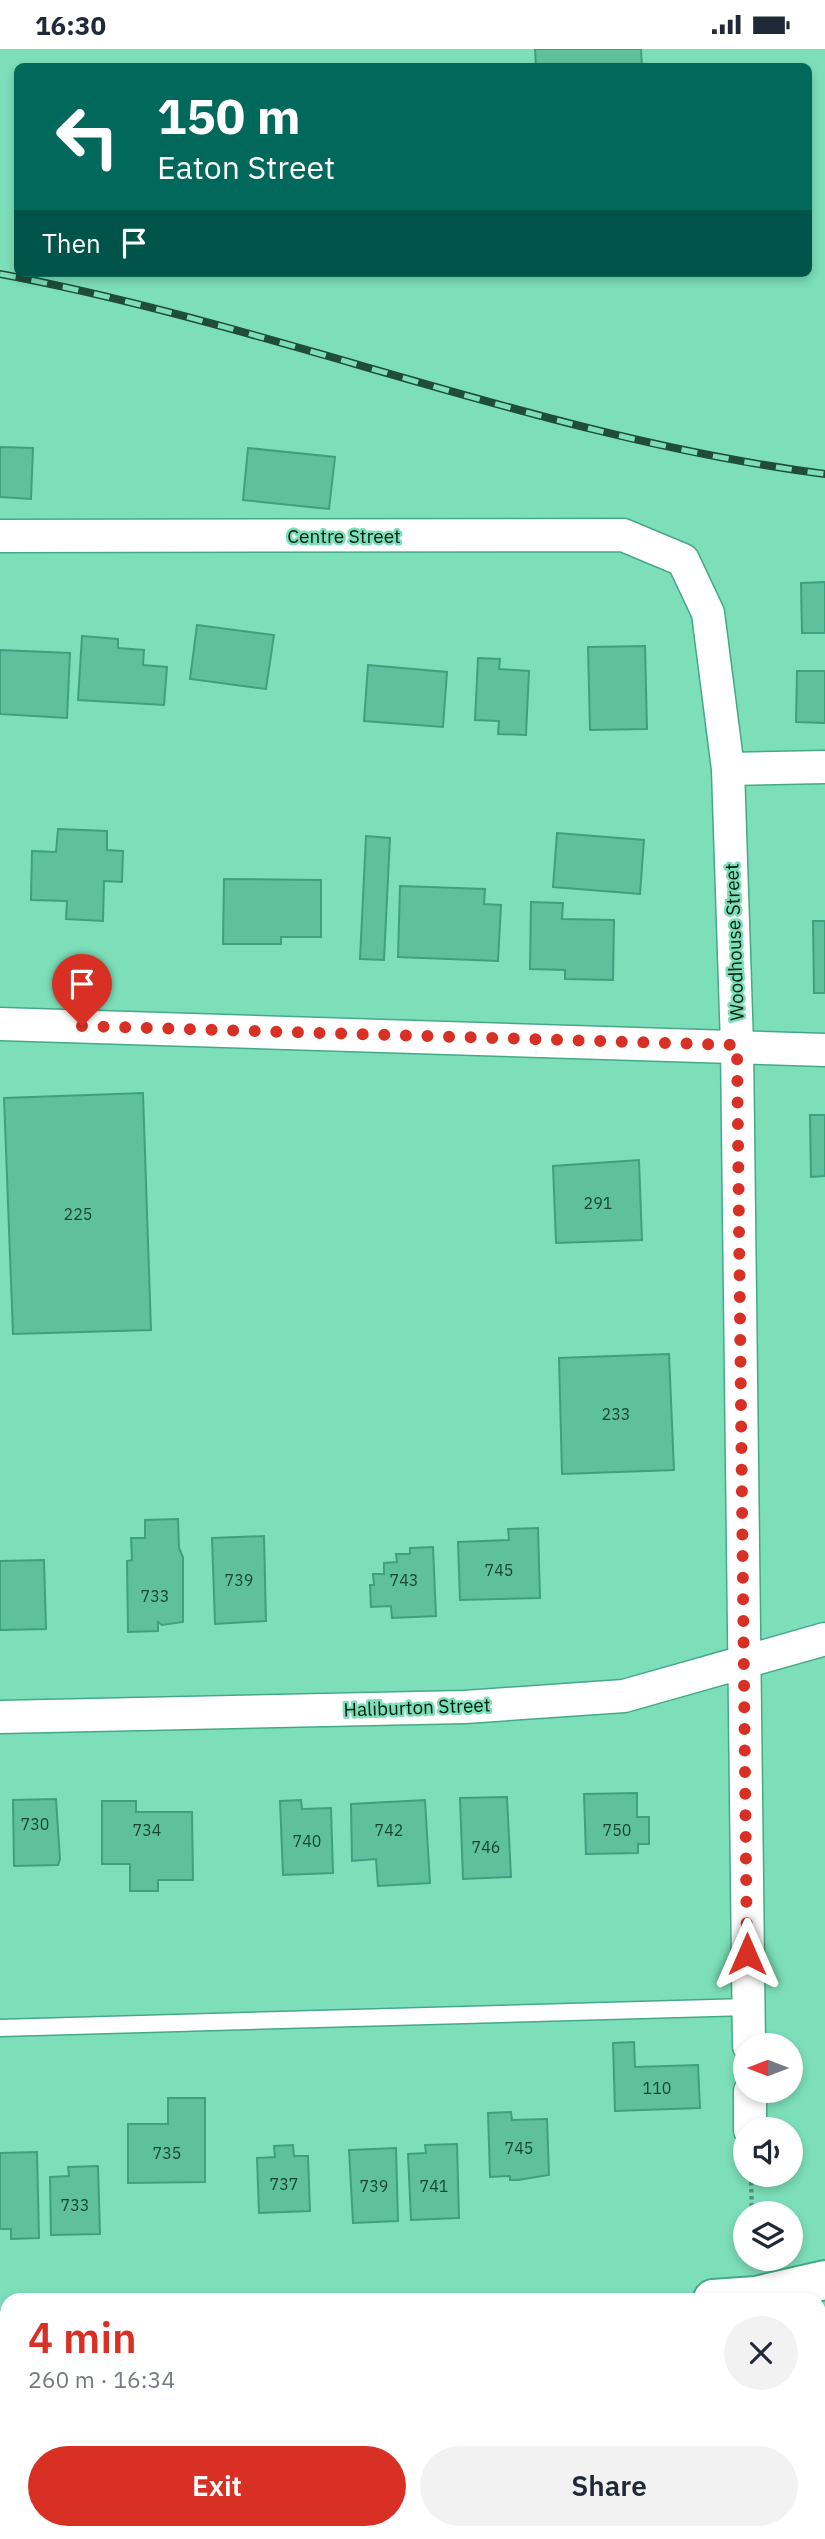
<!DOCTYPE html>
<meta charset="utf-8">
<style>
body{margin:0;font-family:"IBM Plex Sans",sans-serif;background:#f2f2f3;color:#1f2937;height:100vh;display:flex;flex-direction:column;font-size:26px;white-space:nowrap}
*{box-sizing:border-box;margin:0}
p{font-size:23px;color:#747a83}
.icon{flex:none;width:38px;height:38px;fill:none;stroke:currentColor;stroke-width:2;stroke-linecap:round;stroke-linejoin:round}
.map{position:relative;flex:1;overflow:hidden}
.panel{position:absolute;left:0px;top:2244px;width:826px;height:247px;display:flex;flex-direction:column;background:#fff;border-radius:21px 21px 0 0;box-shadow:0 4px 10px #0003}
.panel>*{flex:none}
.top-card{position:absolute;left:14px;top:14px;width:798px;height:214px;border-radius:10px;box-shadow:0 4px 10px #0003;background:#00695c;color:#fff;overflow:hidden}
.needle{width:46px;rotate:270deg}
.controls{position:absolute;left:733px;top:1984px;display:grid;gap:14px}
.controls a{display:grid;place-items:center;width:70px;height:70px;border-radius:50%;background:#fff;box-shadow:0 4px 10px #0003;font-size:35px}
.pin{position:absolute;display:grid;place-items:center;width:60px;height:60px;color:#fff;margin:-72px -30px;border-radius:50% 50% 50% 0;rotate:-45deg;box-shadow:0 0 7px #0007}
.pin .icon{rotate:45deg}
.me{position:absolute;width:77px;margin:-38px;rotate:0deg;stroke-linejoin:round;filter:drop-shadow(0 0 5px #0008)}
.turn{display:flex;align-items:center;gap:24px;height:147px;padding:0 28px;font-size:32px}
.turn .icon{width:91px;height:91px;stroke-width:2.5}
.turn b{display:block;font-size:49px;line-height:60px}
.then{display:flex;align-items:center;height:66px;padding:0 28px;background:#0003;gap:14px;font-size:26px}
.round{display:grid;place-items:center;flex:none;width:74px;height:74px;border-radius:37px;background:#f2f2f3}
.overview{display:flex;align-items:center;justify-content:space-between;height:119px;padding:0 28px}
h1{font-size:42px;font-weight:600;line-height:52px;color:#d93025}
.button{display:flex;gap:14px;margin-top:auto;padding:14px 28px}
.button a{flex:1;height:80px;border-radius:42px;background:#d93025;color:#fff;font-size:28px;font-weight:600;line-height:80px;text-align:center}
.button a+a{background:#f2f2f3;color:#1f2937}
.status{display:flex;justify-content:space-between;align-items:center;height:49px;padding:0 35px;background:#fff;direction:ltr}
.status svg{height:19px;fill:currentColor}
.map>svg:first-child{display:block}
.building{fill:#5ec09c;stroke:#3ba17f;stroke-width:2}
.lines{fill:none;stroke-linecap:round;stroke-linejoin:round}
.service-casing{stroke:#45a987;stroke-width:19}
.minor-casing{stroke:#45a987;stroke-width:35}
.trunk-casing{stroke:#45a987;stroke-width:42}
.path{stroke:#4e977b;stroke-width:4.5;stroke-dasharray:3.5 3.5;stroke-linecap:butt}
.service{stroke:#fff;stroke-width:16}
.minor{stroke:#fff;stroke-width:32}
.trunk{stroke:#fff;stroke-width:38}
.rail-casing{stroke:#1f4c3b;stroke-width:8}
.rail{stroke:#7ddfba;stroke-width:5;stroke-dasharray:16;stroke-linecap:butt}
.route{stroke:#d93025;stroke-width:12;stroke-dasharray:0 21.6}
.labels{text-anchor:middle;dominant-baseline:central;stroke-width:5;stroke-linejoin:round;paint-order:stroke}
.number-label{font-size:16px;fill:#184634}
.street-label{font-size:19px;fill:#001d12;stroke:#7ddfba}
</style>
<div class="status"><b>16:30</b><svg viewBox="0 0 49 12"><path d="M0 12V9h3v3zM5 12V6h3v6zM10 12V3h3v9zM15 12V0h3v12zM26 1h20v11H26zM47 4h2v5h-2z"/></svg></div>
<div class="map">
<svg width="825" height="2490" viewBox="0 0 825 2490">
<rect width="100%" height="100%" fill="#7ddfba"/>
<!-- building -->
<path class="building" d="M535,0H641L642,18H536Z
M0,398L33,399L31,450L0,448Z
M248,399L335,408L329,460L243,451Z
M825,533V584H802L801,534Z
M197,576L274,586L266,640L190,630Z
M82,587L118,590V599L144,601L143,616L167,618L164,656L78,651Z
M645,597L647,680L590,681L588,598Z
M0,601L70,604L67,669L0,665Z
M478,609L500,610L499,620L529,622L526,686L498,685L499,672L475,671Z
M368,616L447,623L443,678L364,672Z
M797,622H825V674L796,673Z
M58,780L107,782V801L123,802L122,833L104,832L103,872L66,870L67,852L31,851L32,802L56,803Z
M557,784L644,791L640,845L553,838Z
M366,787L390,789L384,911L360,910Z
M224,830L321,831V888H281V895H223Z
M400,837L485,840L484,855L501,856L498,912L398,908Z
M531,853L563,854L562,870L614,871L613,931L565,930V921L530,920Z
M813,872H825V944H814Z
M143,1044L151,1281L13,1285L4,1049Z
M810,1066H825V1127L811,1128Z
M639,1111L642,1191L556,1194L553,1117Z
M669,1305L674,1421L562,1425L559,1309Z
M178,1470L179,1499L183,1508V1573L162,1576L158,1573V1582L128,1583L127,1512L132,1511L131,1489H145V1471Z
M538,1479L540,1549L460,1551L458,1493L509,1491L508,1480Z
M264,1487L266,1572L215,1575L212,1489Z
M433,1498L436,1567L392,1569L391,1557L371,1558L370,1536H374L373,1525H384V1514L397,1513L396,1505H410V1499Z
M44,1511L46,1580L0,1581V1512Z
M637,1744V1768H649V1795H638V1804L586,1805L584,1745Z
M507,1748L511,1828L463,1830L460,1749Z
M56,1750L60,1810L58,1816L14,1817L13,1751Z
M301,1751L302,1760L331,1759L333,1824L283,1826L280,1752Z
M425,1751L430,1834L378,1837L376,1810L352,1812L351,1755Z
M102,1752H136V1763H192L193,1831H158V1842H130V1815H102Z
M634,1993L635,2018L698,2016L700,2059L615,2062L613,1994Z
M168,2049H205V2133L128,2134V2075H168Z
M511,2063L512,2071L547,2070L549,2126L518,2131H510V2127L490,2128L488,2064Z
M457,2095L459,2169L411,2171L408,2105L426,2104L425,2096Z
M293,2096L294,2107H308L310,2162L259,2164L257,2109L275,2108L274,2097Z
M396,2099L398,2172L353,2174L349,2101Z
M37,2103L39,2189L11,2190V2180H0V2104Z
M98,2117L100,2185L51,2186L50,2128L69,2127L68,2118Z
M0,2446H7V2483H19V2490H0Z
M825,2480V2490H783V2483H819V2481Z
M19,2483H443V2490H19Z"/>
<g class="lines">
<!-- service casing -->
<g class="service-casing">
<path id="service" d="M0,1979L748,1958"/>
</g>
<!-- minor casing -->
<g class="minor-casing">
<path id="minor" d="M0,487L623,486L683,511L708,564L728,720L737,996L749,1997
M728,720L825,718
M0,975L825,1001
M0,1668L465,1658L624,1647L825,1590
M750,2042V2081"/>
</g>
<!-- trunk casing -->
<g class="trunk-casing">
<path id="trunk" d="M713,2250L756,2247L825,2231
M0,2281H7"/>
</g>
<!-- path -->
<path class="path" d="M751,2126L752,2165"/>
<!-- service -->
<use href="#service" class="service"/>
<!-- minor -->
<use href="#minor" class="minor"/>
<!-- trunk -->
<use href="#trunk" class="trunk"/>
<!-- rail casing -->
<g class="rail-casing">
<path id="rail" d="M0,225C278,277 543,389 825,425"/>
</g>
<!-- rail -->
<use href="#rail" class="rail"/>
</g>
<g class="lines">
<!-- route -->
<path class="route" d="M82,977L737,996L747,1905"/>
</g>
<g class="labels">
<!-- number labels -->
<g class="number-label">
<text x="598" y="1154">291</text>
<text x="78" y="1165">225</text>
<text x="616" y="1365">233</text>
<text x="499" y="1521">745</text>
<text x="239" y="1531">739</text>
<text x="404" y="1531">743</text>
<text x="155" y="1547">733</text>
<text x="35" y="1775">730</text>
<text x="147" y="1781">734</text>
<text x="389" y="1781">742</text>
<text x="617" y="1781">750</text>
<text x="307" y="1792">740</text>
<text x="486" y="1798">746</text>
<text x="657" y="2039">110</text>
<text x="519" y="2099">745</text>
<text x="167" y="2104">735</text>
<text x="284" y="2135">737</text>
<text x="374" y="2137">739</text>
<text x="434" y="2137">741</text>
<text x="75" y="2156">733</text>
</g>
<!-- street labels -->
<g class="street-label">
<text x="344" y="487">Centre Street</text>
<text transform="translate(734 893) rotate(-92)">Woodhouse Street</text>
<text transform="translate(417 1658) rotate(-2)">Haliburton Street</text>
</g>
</g>
</svg>
<div class="controls">
<a><svg class="needle" viewBox="-14 -14 28 28"><path d="M0-13l5 13h-10z" fill="#e53935"/><path d="M0 13l5-13h-10z" fill="#747a83"/></svg></a>
<a><svg class="icon" aria-label="sound" viewBox="0 0 24 24"><path d="M4 9h4l5-4v14l-5-4H4zM17 9q2 3 0 6"/></svg></a>
<a><svg class="icon" aria-label="layers" viewBox="0 0 24 24"><path d="M12 4l9 5-9 5-9-5zM3 14l9 5 9-5"/></svg></a>
</div>
<div class="pin" style="left:82px;top:977px;background:#d93025"><svg class="icon" aria-label="arrive" viewBox="0 0 24 24"><path d="M6 21V4h12l-3 4 3 4H6"/></svg></div>
<svg class="me" style="left:747px;top:1905px" viewBox="-20 -20 40 40"><path d="M0-17L14 15 0 8-14 15z" fill="#d93025" stroke="#fff" stroke-width="4"/></svg>
<div class="top-card">
<div class="turn"><svg class="icon" aria-label="left" viewBox="0 0 24 24"><path d="M17 20v-9H6M10 6l-5 5 5 5"/></svg><div><b>150 m</b>Eaton Street</div></div>
<div class="then">Then<svg class="icon" aria-label="arrive" viewBox="0 0 24 24"><path d="M6 21V4h12l-3 4 3 4H6"/></svg></div>
</div>
<section class="panel">
<div class="overview"><div><h1>4 min</h1><p>260 m · 16:34</p></div><a class="round"><svg class="icon" aria-label="close" viewBox="0 0 24 24"><path d="M6 6l12 12M18 6L6 18"/></svg></a></div>
<div class="button"><a>Exit</a><a>Share</a></div>
</section>
</div>
